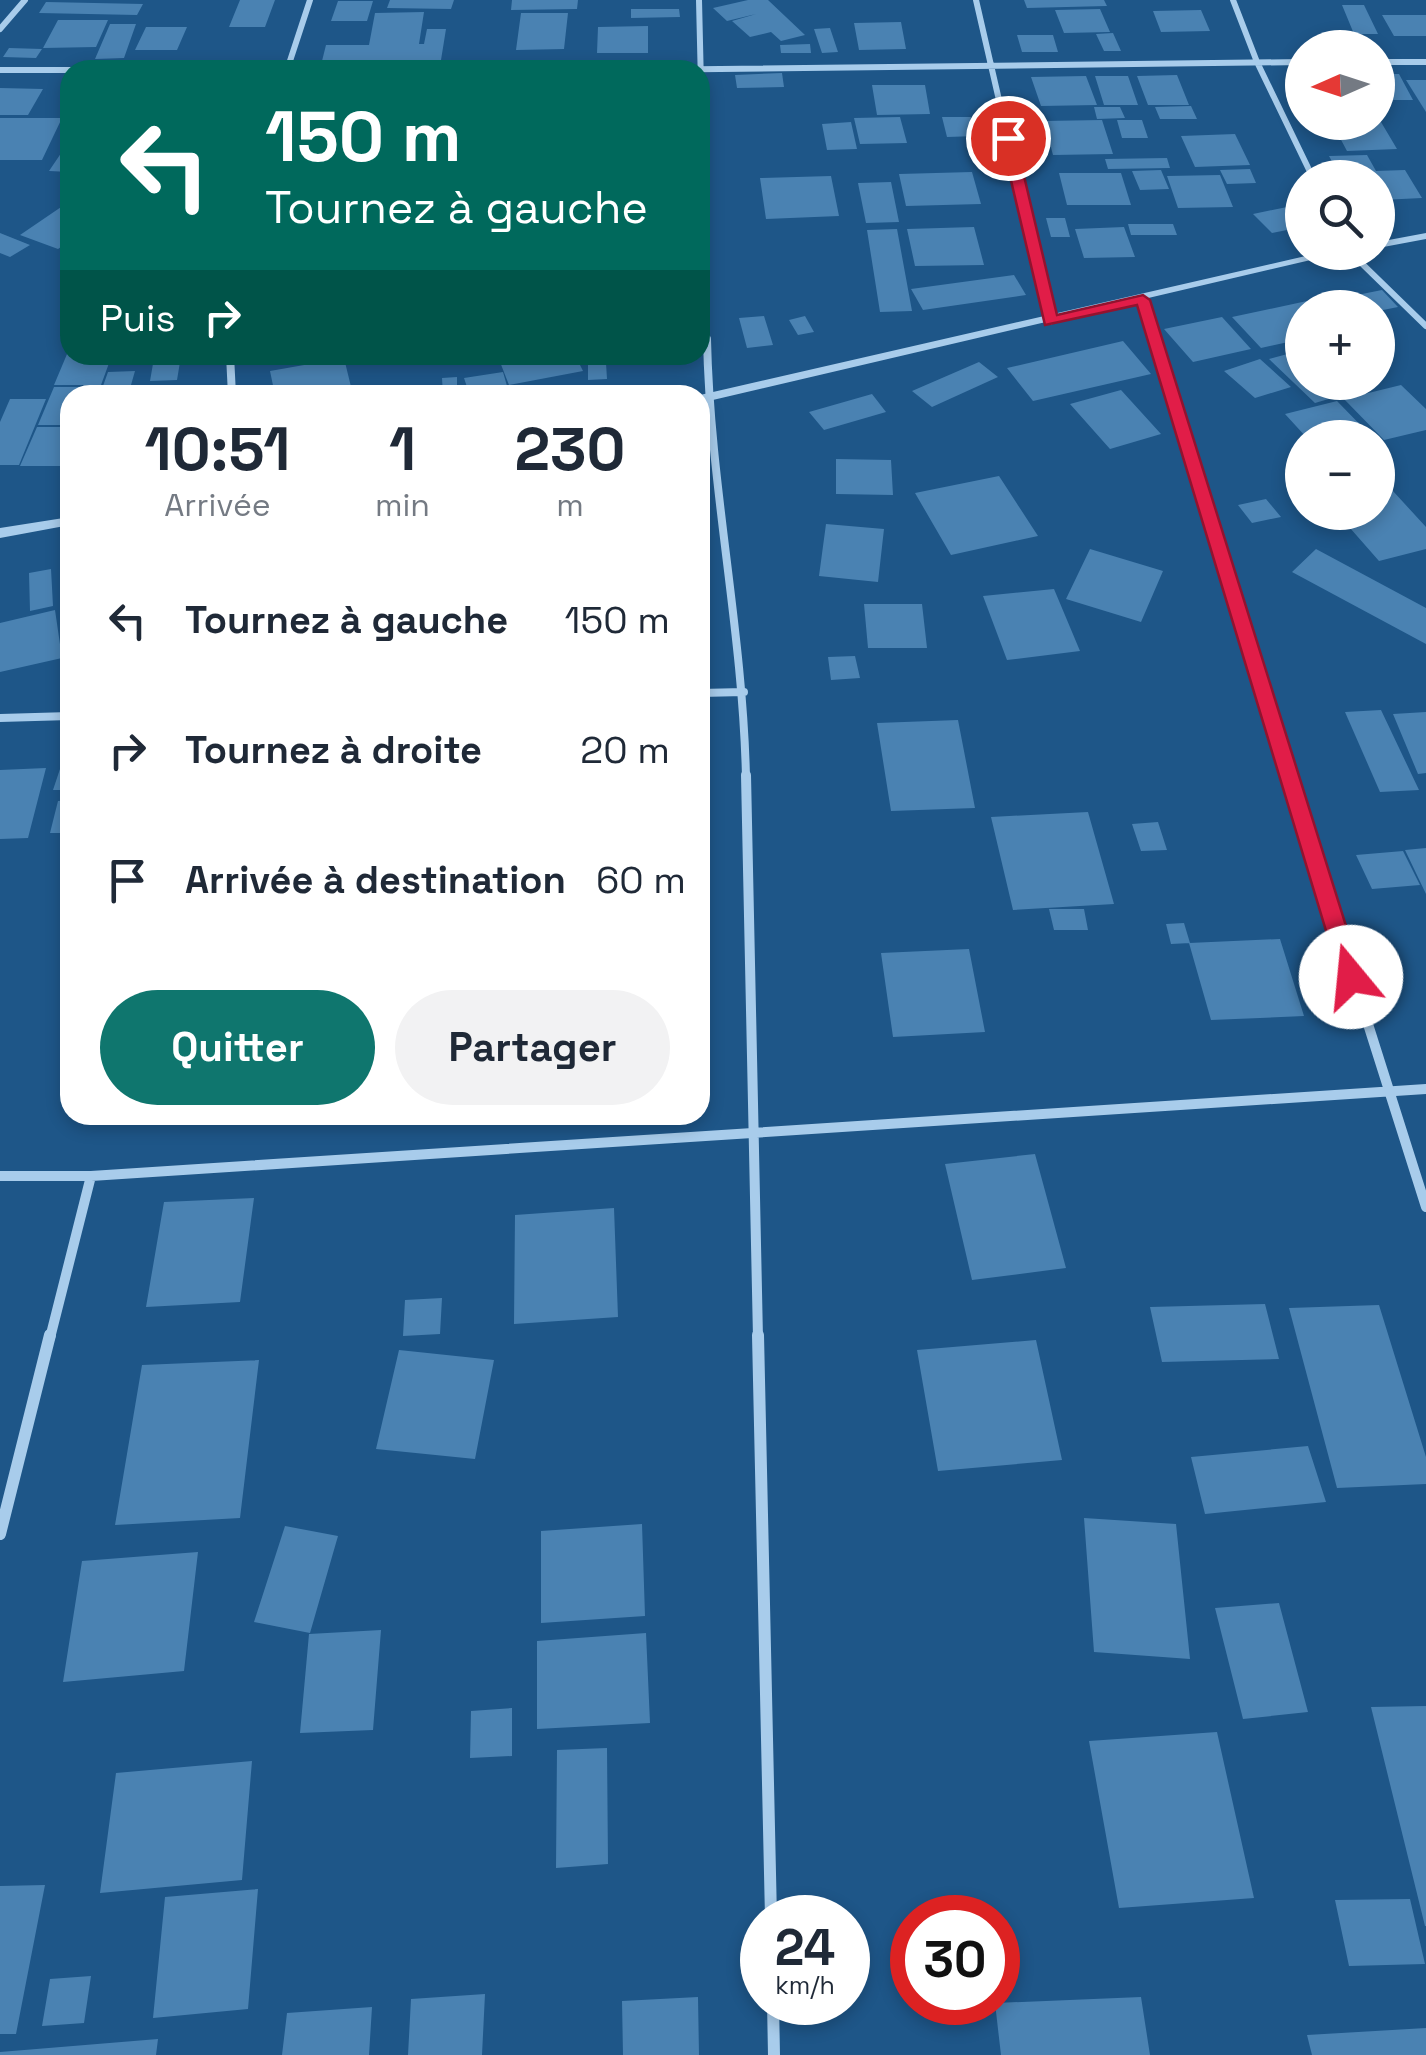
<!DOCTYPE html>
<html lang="fr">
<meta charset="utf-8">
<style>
body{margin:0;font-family:"Space Grotesk",sans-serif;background:#f2f2f3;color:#1f2937;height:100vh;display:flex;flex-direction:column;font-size:38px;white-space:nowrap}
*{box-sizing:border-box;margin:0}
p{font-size:32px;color:#747a83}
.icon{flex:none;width:55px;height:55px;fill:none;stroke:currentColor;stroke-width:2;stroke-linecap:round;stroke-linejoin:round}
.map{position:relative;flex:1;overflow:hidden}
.panel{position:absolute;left:60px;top:385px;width:650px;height:740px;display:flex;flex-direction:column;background:#fff;border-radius:30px;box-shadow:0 5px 15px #0003}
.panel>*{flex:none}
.top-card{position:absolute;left:60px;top:60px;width:650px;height:305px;border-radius:30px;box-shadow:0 5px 15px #0003;background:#00695c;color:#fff;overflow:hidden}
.needle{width:65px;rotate:267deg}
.fabs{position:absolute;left:1285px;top:30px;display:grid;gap:20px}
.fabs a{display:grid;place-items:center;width:110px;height:110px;border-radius:50%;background:#fff;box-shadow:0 5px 15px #0003;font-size:50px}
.speed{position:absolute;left:740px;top:1895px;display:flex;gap:20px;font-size:50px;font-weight:700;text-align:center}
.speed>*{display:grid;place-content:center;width:130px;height:130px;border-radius:50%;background:#fff;box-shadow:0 5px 15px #0003;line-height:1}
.speed small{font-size:25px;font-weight:400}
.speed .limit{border:15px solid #d22;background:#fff;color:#111}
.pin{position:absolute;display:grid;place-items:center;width:85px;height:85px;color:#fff;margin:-42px;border:5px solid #fff;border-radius:50%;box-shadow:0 2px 10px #0007}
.me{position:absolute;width:110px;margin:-55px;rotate:343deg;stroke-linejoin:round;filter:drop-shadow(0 0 8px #0008)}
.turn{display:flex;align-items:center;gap:35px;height:210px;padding:0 40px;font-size:45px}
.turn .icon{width:130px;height:130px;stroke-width:2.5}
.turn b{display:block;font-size:70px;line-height:85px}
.then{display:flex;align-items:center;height:95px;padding:0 40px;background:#0003;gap:20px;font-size:38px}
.eta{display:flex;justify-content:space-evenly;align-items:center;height:170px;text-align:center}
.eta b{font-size:60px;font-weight:700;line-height:70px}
.button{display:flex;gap:20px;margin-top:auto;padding:20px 40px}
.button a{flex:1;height:115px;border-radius:60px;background:#0f766e;color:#fff;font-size:40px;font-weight:700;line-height:115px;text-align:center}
.button a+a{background:#f2f2f3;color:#1f2937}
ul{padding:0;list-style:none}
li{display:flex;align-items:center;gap:30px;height:130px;padding:0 40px}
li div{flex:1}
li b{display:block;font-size:38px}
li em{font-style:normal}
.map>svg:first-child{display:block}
.building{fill:#4a82b2}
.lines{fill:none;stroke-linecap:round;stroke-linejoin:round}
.minor-far3{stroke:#a8cceb;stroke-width:6}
.minor-far2{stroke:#a8cceb;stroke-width:8}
.minor-far1{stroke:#a8cceb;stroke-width:10}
.minor{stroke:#a8cceb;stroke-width:12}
.tertiary{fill:#a8cceb;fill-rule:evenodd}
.route{fill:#e11d48;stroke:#92132f;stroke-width:2.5}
</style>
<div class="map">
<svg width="1426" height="2055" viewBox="0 0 1426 2055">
<rect width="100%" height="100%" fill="#1e5688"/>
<!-- building -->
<path class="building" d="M240,0H275L265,27H229Z
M390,0H454L451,9L387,8Z
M512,0H578L577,9L511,10Z
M748,0H768L805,35L781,41L771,32L750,37L732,21L756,14L727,21L713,8Z
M1024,0H1104L1107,6L1027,8Z
M338,1H373L367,21H331Z
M46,2L143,4L137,15L39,13Z
M1342,5H1364L1378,34H1354Z
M631,9H679L680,17L631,18Z
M1100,9L1110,32L1064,33L1055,10Z
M1201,10L1210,31L1161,32L1153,11Z
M424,12L419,44H424L427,29H446L441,60L322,61L326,45H369L375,13Z
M521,13H568L564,49L516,50Z
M1382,15H1426V36H1394Z
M58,20H108L96,47L43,48Z
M901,22L906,49L859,50L854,23Z
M110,24H136L124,58L95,59Z
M648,26V53H597L598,27Z
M146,27H187L177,50H135Z
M830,28L838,52L822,53L814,29Z
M1113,33L1121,51H1104L1096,34Z
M1017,35H1053L1058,52H1022Z
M810,44L811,53H781L780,45Z
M9,48L42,49L36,58L3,57Z
M782,73L784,87L737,88L735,75Z
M1378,74H1399L1413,100H1388Z
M1177,75L1189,105H1148L1137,76Z
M1086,76L1097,105L1041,106L1031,77Z
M1095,76H1128L1138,105H1104Z
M1406,80H1426V112Z
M872,85H925L930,114L877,115Z
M0,88L43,89L28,115H0Z
M1191,106L1197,119H1160L1155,107Z
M1094,107H1120L1125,118L1097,119Z
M900,117L907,143L860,144L854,118Z
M942,117H971L977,136L947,137Z
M0,118H62L42,160H0Z
M1102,120L1113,154L1053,155L1044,121Z
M1117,120H1142L1148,138H1122Z
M851,122L857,149L827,150L822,124Z
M1381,122L1397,149L1347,151L1332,123Z
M1235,134L1250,165L1195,167L1181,136Z
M70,140V172L49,171Z
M1367,155L1376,171L1405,170L1422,198L1381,200L1378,178H1368L1364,170L1337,171L1329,156Z
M1167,158L1170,168L1108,169L1105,159Z
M1250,169L1256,183L1227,184L1220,170Z
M1161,170L1169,189L1140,190L1132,171Z
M972,172L981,204L906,206L899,174Z
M1059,173H1121L1131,205H1067Z
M1220,175L1233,207L1178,208L1167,176Z
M831,176L839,216L766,219L760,178Z
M891,182L899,222L866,223L858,183Z
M67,203L70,241L58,249L20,235Z
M1292,206L1302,217V227L1272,233L1253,214Z
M1046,218H1065L1070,237H1051Z
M1128,224H1173L1177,235H1131Z
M974,227L984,265L915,266L907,229Z
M1124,227L1135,257L1084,258L1075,229Z
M897,229L912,311L880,312L867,230Z
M0,233L30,245L10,257L0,253Z
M1014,275L1026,295L923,310L911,289Z
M1382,290L1398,307L1378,311V308H1340L1332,300Z
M1307,301L1313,308H1302V339L1261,348L1232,317Z
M764,316L773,345L747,348L739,318Z
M805,316L814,332L798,335L789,320Z
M1222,317L1251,349L1193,362L1164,329Z
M1123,341L1151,374L1033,401L1007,368Z
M70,347V355H112L101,385H54Z
M1302,350V382H1361L1366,388L1315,403L1269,359Z
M537,355H575L583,371L509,385L500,362Z
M181,356L177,380L150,381L154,358Z
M344,358L353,395H275L270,371Z
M1260,359L1291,387L1255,398L1224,371Z
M979,362L998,377L932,407L912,391Z
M606,363L607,379L588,380V364Z
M135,371L131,385L103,386L108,372Z
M503,372L507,386L469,393L464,378Z
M457,377V395H443L442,378Z
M1401,385L1426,409V430L1384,440L1344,399Z
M54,387H130L127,395H70V425H38Z
M1121,390L1161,434L1110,449L1070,404Z
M872,394L886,412L824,430L809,412Z
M10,399H46L19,465H0V422Z
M1337,401L1373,438H1307L1285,414Z
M37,427H70V466H20Z
M836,459L891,460L893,495L836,494Z
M999,476L1038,536L951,555L915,493Z
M1381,478L1426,527V549L1379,561L1336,512H1378V479Z
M1266,499L1281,517L1252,523L1238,505Z
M826,524L884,529L878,582L819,576Z
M1090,549L1163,571L1141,622L1066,599Z
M1316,549L1426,608V644L1292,572Z
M51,569L53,606L30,611L29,573Z
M1054,589L1080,651L1007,660L983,596Z
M864,604H922L927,648H868Z
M55,610L62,658L0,672V623Z
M855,656L860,678L831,680L828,657Z
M1381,710L1419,790L1380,792L1345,712Z
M1426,712V773L1418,774L1393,714Z
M958,720L975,808L891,811L877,723Z
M70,762V790H53L62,763Z
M46,768L28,838L0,839V770Z
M70,800V833H50L58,801Z
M1088,812L1114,904L1013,910L991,817Z
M1158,822L1167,850L1141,851L1132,824Z
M1426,848V894L1405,850Z
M1403,851L1420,885L1372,889L1356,855Z
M1049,909H1084L1088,930H1054Z
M1184,923L1190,943L1171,944L1166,924Z
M1280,939L1304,1016L1211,1020L1189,943Z
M969,949L985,1032L893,1037L881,953Z
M1035,1154L1066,1268L972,1280L945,1164Z
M254,1198L240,1302L146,1307L164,1202Z
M614,1208L618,1317L514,1324L515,1215Z
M442,1298L440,1334L403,1336L405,1300Z
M1265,1304L1279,1359L1162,1362L1150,1307Z
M1379,1305L1426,1457V1484L1337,1488L1289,1308Z
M1036,1340L1062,1460L938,1471L917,1350Z
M399,1350L494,1360L475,1459L376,1449Z
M259,1360L240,1518L115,1525L142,1365Z
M1308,1446L1326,1502L1205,1514L1191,1457Z
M1084,1518L1176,1524L1190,1659L1094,1652Z
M642,1524L645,1616L541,1623V1531Z
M285,1526L338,1536L310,1633L254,1622Z
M198,1552L184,1671L63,1682L82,1561Z
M1279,1603L1308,1712L1243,1719L1215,1608Z
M381,1630L373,1730L300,1733L309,1634Z
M646,1633L650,1723L537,1729V1641Z
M1426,1706V1926H1425L1371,1707Z
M512,1708V1756L470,1758L471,1711Z
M1217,1732L1254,1898L1119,1908L1089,1741Z
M607,1748L608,1864L556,1868L557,1750Z
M252,1761L242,1880L100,1893L116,1773Z
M45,1885L16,2034H0V1886Z
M258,1889L248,2009L153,2018L165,1897Z
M1410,1899L1425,1964L1349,1966L1335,1900Z
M91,1976L84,2023L42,2026L50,1979Z
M485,1994L482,2055H408L411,1999Z
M698,1997L699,2055H623L622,2001Z
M1141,1997L1150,2055H1001L995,2003Z
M372,2007L369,2055H282L287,2013Z
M1426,2028V2055H1312L1307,2035Z
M158,2039L156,2055H0V2052Z"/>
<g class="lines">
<!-- minor-far3 -->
<path class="minor-far3" d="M699,0L707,341
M976,0L1050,322
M1233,0L1257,62L1313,178
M0,29L25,0
M1378,62H1426
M0,70H70
M287,70L310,0
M633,70L1302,62
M1350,252L1426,326
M1143,299L1156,341"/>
<!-- minor-far2 -->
<path class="minor-far2" d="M707,339C710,486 743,631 746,778
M1155,339L1290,778
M230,355L232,395
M700,693L744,692
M0,718L70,716"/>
<!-- minor-far1 -->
<path class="minor-far1" d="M746,775L758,1338
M1289,775L1426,1207
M0,1176H91L1426,1089
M50,1338L91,1176"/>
<!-- minor -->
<path class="minor" d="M758,1335L771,1918
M0,1534L50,1335
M773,2002L774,2055"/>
<!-- tertiary -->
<path class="tertiary" d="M1426,233V239L1378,248V242Z
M1323,252H1345L700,403V395Z
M70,517V525L0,538V528Z"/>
</g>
<!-- route -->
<path class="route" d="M1008,134L1015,138L1057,315L1143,295L1150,300L1362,977L1359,984L1351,986L1340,977L1137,305L1045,325L1001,138Z"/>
</svg>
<div class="fabs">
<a><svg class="needle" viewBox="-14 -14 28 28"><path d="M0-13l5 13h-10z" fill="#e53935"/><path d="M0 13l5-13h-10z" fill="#747a83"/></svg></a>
<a><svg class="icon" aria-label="search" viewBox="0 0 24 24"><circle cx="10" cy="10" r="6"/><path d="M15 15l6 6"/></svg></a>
<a>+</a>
<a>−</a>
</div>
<div class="speed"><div>24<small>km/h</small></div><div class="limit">30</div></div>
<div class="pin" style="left:1008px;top:138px;background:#d93025"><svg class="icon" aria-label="arrive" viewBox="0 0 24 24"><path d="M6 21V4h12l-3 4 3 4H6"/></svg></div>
<svg class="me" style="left:1351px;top:977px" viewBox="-20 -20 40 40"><circle r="19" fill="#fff"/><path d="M0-13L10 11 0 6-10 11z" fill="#e11d48"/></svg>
<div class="top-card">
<div class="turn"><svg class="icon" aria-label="left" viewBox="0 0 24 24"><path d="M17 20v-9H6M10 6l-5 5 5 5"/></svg><div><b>150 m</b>Tournez à gauche</div></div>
<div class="then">Puis<svg class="icon" aria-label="right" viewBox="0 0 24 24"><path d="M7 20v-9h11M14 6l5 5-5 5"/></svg></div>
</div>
<section class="panel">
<div class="eta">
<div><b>10:51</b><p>Arrivée</p></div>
<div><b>1</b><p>min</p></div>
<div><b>230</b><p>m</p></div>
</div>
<ul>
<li><svg class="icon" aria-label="left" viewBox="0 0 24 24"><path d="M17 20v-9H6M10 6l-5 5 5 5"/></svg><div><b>Tournez à gauche</b></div><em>150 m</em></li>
<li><svg class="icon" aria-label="right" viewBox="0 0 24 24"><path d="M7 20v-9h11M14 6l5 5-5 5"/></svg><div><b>Tournez à droite</b></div><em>20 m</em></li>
<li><svg class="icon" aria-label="arrive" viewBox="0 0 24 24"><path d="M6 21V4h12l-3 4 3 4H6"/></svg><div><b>Arrivée à destination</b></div><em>60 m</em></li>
</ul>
<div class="button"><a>Quitter</a><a>Partager</a></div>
</section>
</div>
